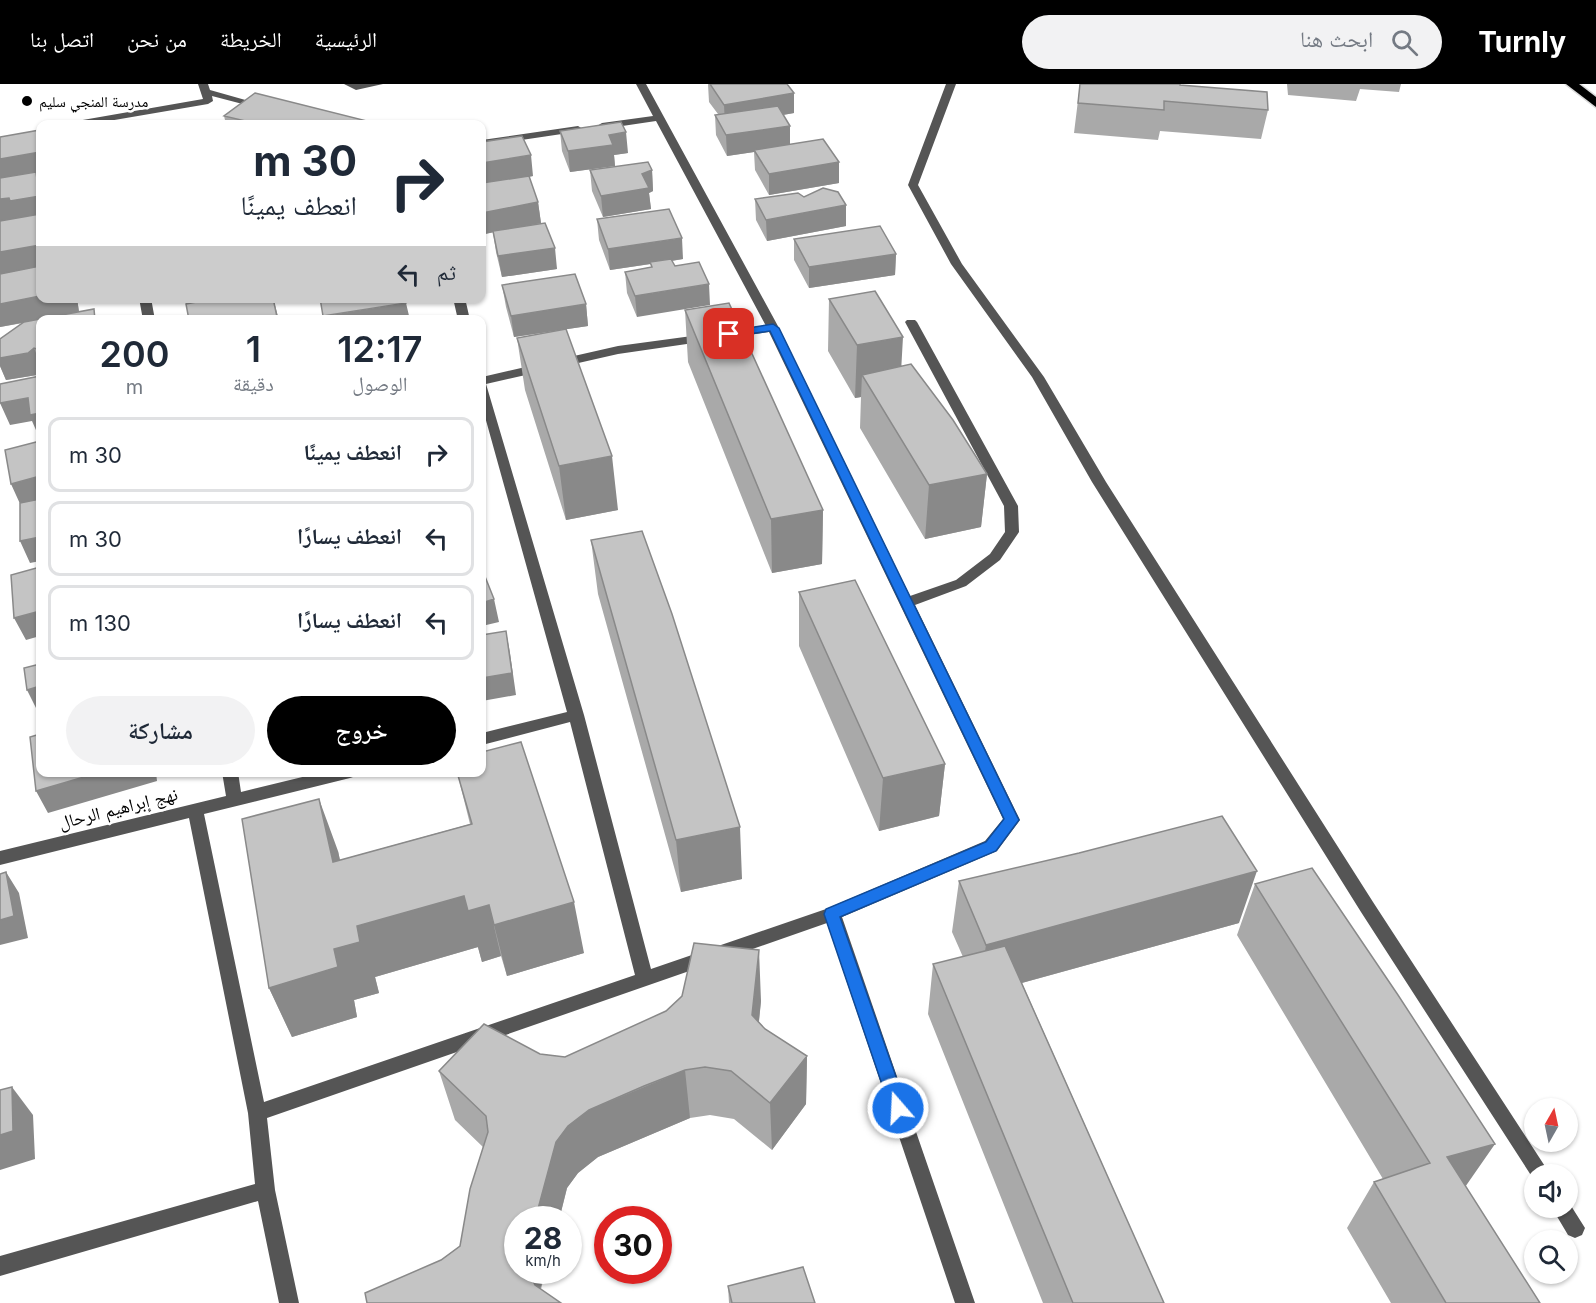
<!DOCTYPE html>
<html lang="ar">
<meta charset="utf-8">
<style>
body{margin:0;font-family:Inter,"Noto Naskh Arabic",sans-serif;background:#f2f2f3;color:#1f2937;direction:rtl;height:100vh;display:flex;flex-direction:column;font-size:22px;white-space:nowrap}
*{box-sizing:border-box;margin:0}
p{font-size:20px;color:#747a83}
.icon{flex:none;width:33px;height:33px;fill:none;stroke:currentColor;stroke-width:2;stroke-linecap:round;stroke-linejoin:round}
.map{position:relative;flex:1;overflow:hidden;direction:ltr}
.details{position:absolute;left:36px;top:231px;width:450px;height:462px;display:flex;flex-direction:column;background:#fff;border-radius:12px;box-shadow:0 2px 4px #0004;direction:rtl}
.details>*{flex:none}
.hud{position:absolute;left:36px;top:36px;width:450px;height:183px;border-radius:12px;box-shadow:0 2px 4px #0004;direction:rtl;background:#fff;color:#1f2937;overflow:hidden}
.needle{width:39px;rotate:9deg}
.fabs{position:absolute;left:1524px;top:1014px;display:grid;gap:12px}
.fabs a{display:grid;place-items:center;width:54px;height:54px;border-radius:50%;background:#fff;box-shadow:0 2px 4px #0004;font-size:30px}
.speed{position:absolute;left:504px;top:1122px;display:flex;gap:12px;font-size:30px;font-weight:700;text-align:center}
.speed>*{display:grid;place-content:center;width:78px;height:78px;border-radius:50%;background:#fff;box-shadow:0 2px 4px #0004;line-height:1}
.speed small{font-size:15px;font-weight:400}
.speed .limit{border:9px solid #d22;background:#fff;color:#111}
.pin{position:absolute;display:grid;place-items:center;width:51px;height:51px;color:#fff;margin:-26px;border-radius:12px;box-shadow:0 3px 9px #0006}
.me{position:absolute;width:66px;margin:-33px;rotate:341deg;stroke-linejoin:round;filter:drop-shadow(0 0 4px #0008)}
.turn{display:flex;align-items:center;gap:21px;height:126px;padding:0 30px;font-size:27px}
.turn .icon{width:78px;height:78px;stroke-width:2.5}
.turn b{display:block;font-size:42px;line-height:51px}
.then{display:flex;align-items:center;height:57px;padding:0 30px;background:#0003;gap:12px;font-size:22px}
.eta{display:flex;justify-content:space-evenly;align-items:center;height:102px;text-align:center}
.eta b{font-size:36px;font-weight:600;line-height:42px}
.cta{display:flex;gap:12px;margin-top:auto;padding:12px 30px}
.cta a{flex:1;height:69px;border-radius:36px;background:#000;color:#fff;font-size:24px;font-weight:600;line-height:69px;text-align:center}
.cta a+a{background:#f2f2f3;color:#1f2937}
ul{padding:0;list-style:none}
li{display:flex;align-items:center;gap:18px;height:75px;margin:0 12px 9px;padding:0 18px;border:3px solid #e0e1e3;border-radius:12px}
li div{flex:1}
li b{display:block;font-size:22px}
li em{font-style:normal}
header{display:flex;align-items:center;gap:36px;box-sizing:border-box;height:84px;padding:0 30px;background:#000;color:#fff}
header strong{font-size:28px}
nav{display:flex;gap:33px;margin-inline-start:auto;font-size:21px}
.search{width:420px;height:54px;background:#f2f2f3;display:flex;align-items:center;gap:15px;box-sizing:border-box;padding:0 21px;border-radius:33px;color:#747a83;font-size:22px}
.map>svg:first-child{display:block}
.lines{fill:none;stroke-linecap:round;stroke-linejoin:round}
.highway-casing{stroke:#dbdbdb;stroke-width:3}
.minor{fill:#555;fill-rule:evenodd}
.highway{fill:#000;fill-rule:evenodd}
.wall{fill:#a9a9a9}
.shaded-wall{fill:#898989}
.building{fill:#c4c4c4;stroke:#898989;stroke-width:1.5}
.route{fill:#1a73e8;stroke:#114b97;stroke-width:1.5}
.poi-dot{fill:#000;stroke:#fff;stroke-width:2}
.labels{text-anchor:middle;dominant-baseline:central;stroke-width:5;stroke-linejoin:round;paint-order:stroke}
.far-poi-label{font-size:15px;fill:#000;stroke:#fff;text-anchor:start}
.street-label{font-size:18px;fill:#000;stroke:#fff}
</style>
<header>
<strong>Turnly</strong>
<div class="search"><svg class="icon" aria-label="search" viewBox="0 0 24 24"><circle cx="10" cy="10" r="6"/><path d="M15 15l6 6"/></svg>ابحث هنا</div>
<nav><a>الرئيسية</a><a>الخريطة</a><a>من نحن</a><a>اتصل بنا</a></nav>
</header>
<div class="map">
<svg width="1596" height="1219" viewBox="0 0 1596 1219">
<rect width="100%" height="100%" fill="#fff"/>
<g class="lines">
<!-- highway casing -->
<g class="highway-casing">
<path id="highway" d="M1566,0H1579L1596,13V23Z"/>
</g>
<!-- minor -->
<path class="minor" d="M198,0H208L210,6L267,22L262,25L212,12L213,17L208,20L91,40H72L77,37L203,15Z
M344,0H383L356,6Z
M636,0H646L779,244L910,512L956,496L990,470L1005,448L1004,422L905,238L907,236H915L917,238L1018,422L1019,448L1000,476L966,502L915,521L1020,736L997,767L842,833L975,1219H955L827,839L267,1034L275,1106L299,1219H279L258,1117L0,1192V1172L255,1100L248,1029L189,734L0,781V767L226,712L222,688H238L241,708L323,688H358L356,692L350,694L204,730L264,1018L635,891L570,638L482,661V649L567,628L482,322V293L618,262L766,242L656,37L602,45L597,42L602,39L653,32ZM769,248L1003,735L985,757L826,825L651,885L584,631L486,300L618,270Z
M946,0H956L918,101L962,180L1044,293L1106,398L1373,818L1550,1090H1534V1096L1361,828L1092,398L1032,293L951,180L908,101Z
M578,42L583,45L582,47L482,62V56Z
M139,214H151L155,236H143Z
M453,214H465L470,236H458Z
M1568,1117L1585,1144L1582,1151L1575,1154L1568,1151L1552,1124H1568Z"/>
<!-- highway -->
<use href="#highway" class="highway"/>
</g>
<!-- wall -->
<path class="wall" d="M708,0H787L794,9V29L783,31L790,60L839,78V99L769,111L755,86L754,68L727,72L716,51L715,31L718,30L709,18Z
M1080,0L1180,1L1268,26L1261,55L1160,47L1158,56L1074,49Z
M1287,0H1401L1399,8L1360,5L1356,17L1288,11Z
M224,32L368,40H226Z
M40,46V90L37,91L40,214H77L79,228L40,236V288L37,291L6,296L0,282V255L23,239L0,243Z
M560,47L628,69L614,71L615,82L570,88L562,67Z
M482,58L533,92L529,93L538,118L541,139L557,185L502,193L496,168L493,148L485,150L482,140Z
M590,86H652L653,107L649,109L651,125L603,133L592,107Z
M804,113L846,142L767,157L756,136L755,115Z
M597,135L683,175L672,177L637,233L627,209L625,188L651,183V180L610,186L599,156Z
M794,155L896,170L895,191L809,204L794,176Z
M502,201L586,220L588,242L514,253L506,223Z
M829,215L902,282L987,390L981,443L925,455L860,344L861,313L855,314L828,267Z
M685,226L823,426L822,480L772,489L688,278Z
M517,254L618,426L566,436L525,306Z
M591,456L742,795L681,808L598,510Z
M799,508L945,680L939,732L879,747L799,562Z
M457,688L584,869L507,892L501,872L482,878L478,863L375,893L379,909L354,916L357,933L292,953L269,904L338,767L340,776L470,740Z
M959,797L1239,839L1022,899L1164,1219H1043L928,930L933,880L963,873L952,848Z
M1255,800L1465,1102L1540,1219H1391L1347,1144L1374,1098L1383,1095L1237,851Z
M761,917L759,938L765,945L807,972L806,1020L772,1066L734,1035L710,1031L690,1034L598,1073L578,1089L567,1104L559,1136H518V1186H546L541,1205L441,1176L460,1162L483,1063L455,1036L439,987L540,970L565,973Z
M728,1202L815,1219H729Z"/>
<!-- shaded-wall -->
<path class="shaded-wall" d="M794,9V29L725,41L724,21Z
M790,42V63L754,66V68L727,72L726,51Z
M626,48L628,69L614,71L615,82L570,88L568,67L609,51Z
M40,68V90L37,91L40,100L0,97V75Z
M531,71L533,92L482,100V79Z
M839,78V99L769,111V90Z
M652,86L653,107L649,109L651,125L603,133L601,112L642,90Z
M40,112V134L0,138V115L9,114Z
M538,118L541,139L485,150L482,129Z
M846,121V142L767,157L766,136Z
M682,154L683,175L610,186L608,165Z
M40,161V184L0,191V168Z
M555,164L557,185L502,193L498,172Z
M896,170L895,191L809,204V183Z
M709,200L710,221L637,233L635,212Z
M40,212V214H77L79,228L0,243V220Z
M184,214H227L187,223Z
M273,214L279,236H262Z
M406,219L410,236H324L323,232Z
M586,220L588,242L514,253L511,232Z
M903,253L900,306L862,291L861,313L855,314L857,261Z
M34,264L40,279V288L37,291L6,296L0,282V274Z
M28,314L40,329V353H39L32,337L10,341L0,319Z
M612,372L618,426L566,436L559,382Z
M987,390L981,443L925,455L929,401Z
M40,392V417L21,422L11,400Z
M823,426L822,480L772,489L771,435Z
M40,453V477L30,479L20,457Z
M494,515L499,538L482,542V519Z
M40,527V552L26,556L14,534Z
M506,547L510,569L516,611L482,617V594Z
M40,602V628H38L27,606Z
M945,680L939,732L879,747L883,694Z
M101,688H156L157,697L48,729L36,707Z
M319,715L338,767L351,829L333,778Z
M740,743L742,795L681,808L676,756Z
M1257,787L1239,839L978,911L986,861Z
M6,788L19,809L28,854L0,861V836Z
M464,812L478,863L375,893L379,909L354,916L357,933L292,953L269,904L334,865L357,842Z
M574,818L584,869L507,892L494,841Z
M489,821L501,872L482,878L468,827Z
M759,866L761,917L754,981L752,931Z
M807,972L806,1020L772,1066L770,1019Z
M685,986L690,1034L598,1073L578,1089L567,1104L559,1136H535L556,1058L568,1042L589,1026Z
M12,1003L33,1031L35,1075L0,1086V1051Z
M1495,1060L1463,1106L1447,1073Z
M527,1186H546L540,1205L539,1219Z"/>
<!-- building -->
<path class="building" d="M710,0H787L794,9L724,21Z
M1080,0H1180V1L1267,8L1268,26L1164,17V26L1078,19Z
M255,9L367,37L363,40H258L224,32Z
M778,22L790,42L726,51L715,31Z
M621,38L626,48L609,51L613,61L568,67L560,47Z
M40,46V68L0,75V53Z
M522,52L531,71L482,79V58Z
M823,55L839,78L769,90L754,66Z
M648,78L652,86L642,90L649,104L601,112L590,86Z
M36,88L37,95L40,94V112L10,117L9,114L0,115V94Z
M529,92L538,118L482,129V99Z
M823,104L838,108L846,121L766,136L755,115L798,109L804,113Z
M669,125L682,154L608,165L597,135Z
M40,130V161L0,168V137Z
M545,139L555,164L498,172L493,147Z
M880,142L896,170L809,183L794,155Z
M671,175L675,182L699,178L709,200L635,212L625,188L652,183L650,178Z
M40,182V212L0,220V190Z
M575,190L586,220L511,232L502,201Z
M875,207L903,253L857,261L829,215Z
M217,214H273L277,233L262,236H189L186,220Z
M320,214H405L406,219L323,232Z
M729,219L823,426L771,435L685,226Z
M94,225L95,236H40V266L34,264L28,269L0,274V255L24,238Z
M566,245L612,372L559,382L517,254Z
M911,280L953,336L987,390L929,401L862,291Z
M40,292V329L30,331L28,314L0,319V300Z
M40,357V392L11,400L5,366Z
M40,415V453L20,457V419Z
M642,447L672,530L740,743L676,756L591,456Z
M40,483V527L14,534L11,491Z
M482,485L494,515L482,519Z
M855,496L945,680L883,694L799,508Z
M506,547L512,589L482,594V551Z
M40,580V602L27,606L24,584Z
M40,650V688H101L36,707L30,653Z
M521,658L574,818L494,841L489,821L468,827L464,812L357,842L360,858L334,865L338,883L269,904L242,735L319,715L333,778L472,740L457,688H482V668Z
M1222,732L1257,787L986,861L959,797L1079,769Z
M1312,784L1398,911L1495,1060L1447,1073L1540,1219H1446L1374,1098L1430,1079L1255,800Z
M6,788L14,832L0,836V790Z
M694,859L759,866L752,931L765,945L807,972L770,1019L731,987L705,983L685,986L644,1002L589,1026L568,1042L556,1058L535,1136H518V1186H528L535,1201L561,1219H367L365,1209L441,1176L460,1162L470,1105L488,1048L486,1032L439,987L484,940L540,970L565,973L666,927L682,912Z
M1005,862L1164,1219H1073L933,880Z
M12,1003L13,1047L0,1051V1006Z
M803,1183L815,1219H732L728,1202Z"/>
<!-- route -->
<path class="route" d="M773,240L779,244L1019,736L996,767L840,833L907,1024L905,1030L898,1032L892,1030L890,1024L824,830L826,825L986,758L1004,735L770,247L729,253L724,250L729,247Z"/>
<!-- markers -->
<circle class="poi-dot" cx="27" cy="17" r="6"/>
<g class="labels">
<!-- far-poi labels -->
<g class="far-poi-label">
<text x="39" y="17">مدرسة المنجي سليم</text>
</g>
<!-- street labels -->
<g class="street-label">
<text transform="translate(118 724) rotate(-14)">نهج إبراهيم الرحال</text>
</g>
</g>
</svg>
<div class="fabs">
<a><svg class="needle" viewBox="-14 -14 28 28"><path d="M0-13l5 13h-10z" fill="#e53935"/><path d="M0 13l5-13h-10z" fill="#747a83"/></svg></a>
<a><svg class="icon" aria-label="sound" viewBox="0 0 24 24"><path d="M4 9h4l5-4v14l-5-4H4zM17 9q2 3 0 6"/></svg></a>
<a><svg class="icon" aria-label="search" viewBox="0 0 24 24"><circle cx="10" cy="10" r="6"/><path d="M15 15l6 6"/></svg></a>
</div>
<div class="speed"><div>28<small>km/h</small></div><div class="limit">30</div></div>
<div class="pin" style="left:729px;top:250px;background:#d93025"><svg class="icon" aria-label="arrive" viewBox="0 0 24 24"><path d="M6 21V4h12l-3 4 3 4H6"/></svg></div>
<svg class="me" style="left:898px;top:1024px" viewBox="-20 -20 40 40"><circle r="17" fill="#1a73e8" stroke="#fff" stroke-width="3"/><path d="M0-11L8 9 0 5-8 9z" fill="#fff"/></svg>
<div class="hud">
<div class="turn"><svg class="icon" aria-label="right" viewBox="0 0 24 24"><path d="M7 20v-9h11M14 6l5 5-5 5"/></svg><div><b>30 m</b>انعطف يمينًا</div></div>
<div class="then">ثم<svg class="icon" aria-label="left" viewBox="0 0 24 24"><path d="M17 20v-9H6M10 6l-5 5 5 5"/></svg></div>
</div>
<section class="details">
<div class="eta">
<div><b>12:17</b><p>الوصول</p></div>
<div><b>1</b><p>دقيقة</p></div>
<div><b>200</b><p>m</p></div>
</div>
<ul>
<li><svg class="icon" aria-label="right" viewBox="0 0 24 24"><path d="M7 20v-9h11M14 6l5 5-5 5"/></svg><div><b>انعطف يمينًا</b></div><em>30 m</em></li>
<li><svg class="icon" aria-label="left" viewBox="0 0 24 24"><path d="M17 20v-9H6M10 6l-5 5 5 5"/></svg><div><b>انعطف يسارًا</b></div><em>30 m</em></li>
<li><svg class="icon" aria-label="left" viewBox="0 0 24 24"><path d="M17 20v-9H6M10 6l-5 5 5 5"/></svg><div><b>انعطف يسارًا</b></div><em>130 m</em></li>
</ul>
<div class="cta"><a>خروج</a><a>مشاركة</a></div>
</section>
</div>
